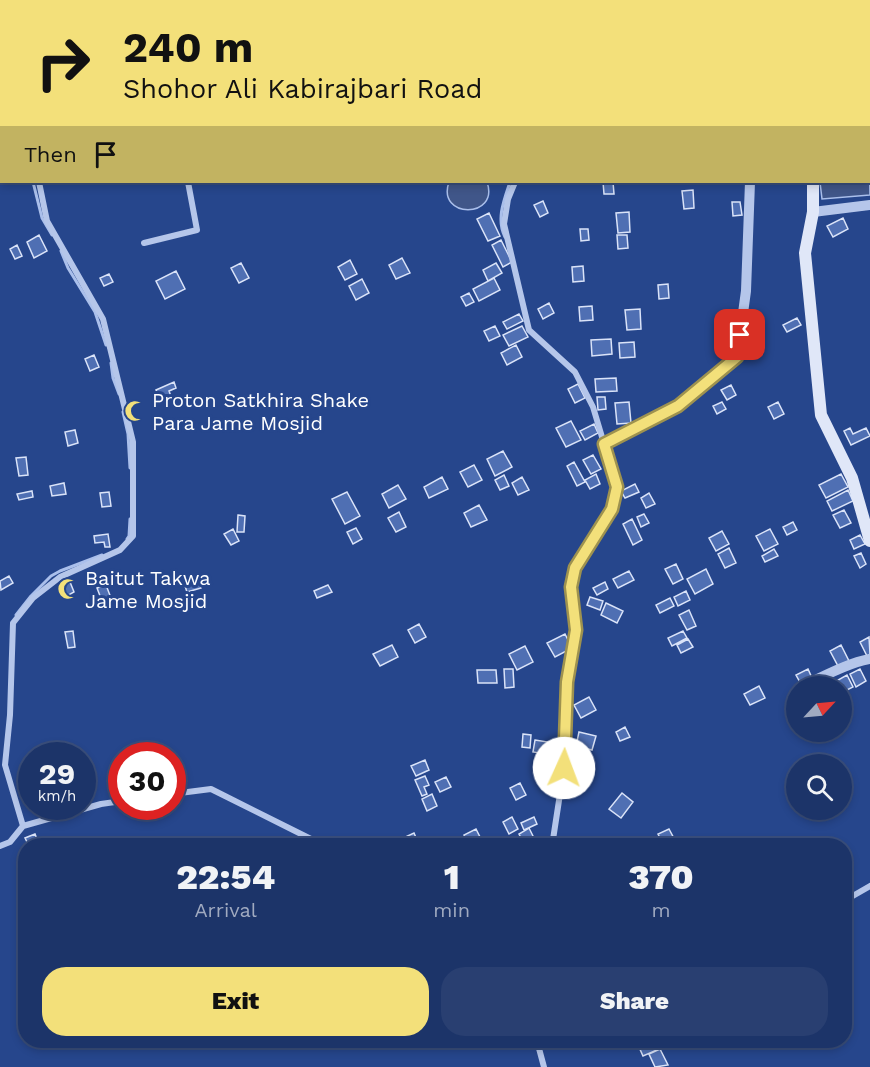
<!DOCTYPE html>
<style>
body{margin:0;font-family:"Work Sans",sans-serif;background:#293f71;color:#f1f3f6;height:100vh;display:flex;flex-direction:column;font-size:22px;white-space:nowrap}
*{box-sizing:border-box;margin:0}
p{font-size:20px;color:#a0aac0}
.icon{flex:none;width:33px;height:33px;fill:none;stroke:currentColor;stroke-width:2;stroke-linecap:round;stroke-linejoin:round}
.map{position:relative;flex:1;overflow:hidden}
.details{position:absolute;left:18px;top:838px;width:834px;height:210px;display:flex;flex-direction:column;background:#1c3469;border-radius:24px;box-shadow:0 3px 9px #0003,0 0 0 2px #3a4f7d}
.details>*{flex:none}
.banner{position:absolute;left:0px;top:0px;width:870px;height:183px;box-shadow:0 3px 9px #0003,0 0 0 2px #3a4f7d;background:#f3e07a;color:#111;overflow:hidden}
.needle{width:39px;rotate:64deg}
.controls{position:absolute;left:786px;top:676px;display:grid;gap:12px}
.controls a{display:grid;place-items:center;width:66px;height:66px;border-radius:50%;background:#1c3469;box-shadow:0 3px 9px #0003,0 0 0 2px #3a4f7d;font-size:30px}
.speed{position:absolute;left:18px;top:742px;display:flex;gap:12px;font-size:30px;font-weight:700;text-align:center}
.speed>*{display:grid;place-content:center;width:78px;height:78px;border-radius:50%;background:#1c3469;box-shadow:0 3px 9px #0003,0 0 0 2px #3a4f7d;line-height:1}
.speed small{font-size:15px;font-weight:400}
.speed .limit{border:9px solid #d22;background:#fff;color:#111}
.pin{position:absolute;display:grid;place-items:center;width:51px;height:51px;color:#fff;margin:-26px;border-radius:12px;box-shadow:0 3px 9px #0006}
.me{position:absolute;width:66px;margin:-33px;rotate:2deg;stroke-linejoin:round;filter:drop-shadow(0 0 4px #0008)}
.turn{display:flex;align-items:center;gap:21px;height:126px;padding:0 24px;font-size:27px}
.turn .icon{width:78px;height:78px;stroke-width:2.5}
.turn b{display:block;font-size:42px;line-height:51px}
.then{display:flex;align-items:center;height:57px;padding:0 24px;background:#0003;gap:12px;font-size:22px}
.eta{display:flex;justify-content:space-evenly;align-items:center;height:102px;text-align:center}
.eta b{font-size:36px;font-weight:800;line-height:42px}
.primary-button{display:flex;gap:12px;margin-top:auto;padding:12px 24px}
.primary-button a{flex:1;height:69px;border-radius:24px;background:#f3e07a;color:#111;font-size:24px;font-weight:800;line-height:69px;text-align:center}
.primary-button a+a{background:#293f71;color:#f1f3f6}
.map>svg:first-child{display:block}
.water{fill:#405689;stroke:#aabfeb;stroke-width:1.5}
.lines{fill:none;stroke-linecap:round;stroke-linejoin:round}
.stream{stroke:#aabfeb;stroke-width:3}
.building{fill:#4f6fb3;stroke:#dae3f8;stroke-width:1.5}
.minor{stroke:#b5c6ea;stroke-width:6}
.tertiary{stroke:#b5c6ea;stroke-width:10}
.secondary{stroke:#e0e7f8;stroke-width:12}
.route-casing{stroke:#9e924f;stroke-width:15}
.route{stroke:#f3e07a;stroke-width:10}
.labels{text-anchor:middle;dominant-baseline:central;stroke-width:6;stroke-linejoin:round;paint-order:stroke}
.poi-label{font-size:20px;fill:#fff;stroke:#26468c;text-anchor:start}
</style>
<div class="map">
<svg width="870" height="1067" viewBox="0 0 870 1067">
<rect width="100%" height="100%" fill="#26468c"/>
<!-- water -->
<path class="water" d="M869,153L870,195L822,199L820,182H868Z
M449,182H487C500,219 436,219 449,182Z"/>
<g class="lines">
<!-- stream -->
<path class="stream" d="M10,0V2
M33,182L42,218L52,235
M505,237C496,219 504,200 510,182
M61,251L68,268L95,312L106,345
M111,363L113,378L119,394
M123,412L128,434L130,468
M127,539L129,536L130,519
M16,615L31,596L51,576L60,571L102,555"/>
</g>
<!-- building -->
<path class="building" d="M603,182H613L614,194H604Z
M693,190L694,208L684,209L682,191Z
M543,201L548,213L540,217L534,205Z
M732,202H740L742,215L733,216Z
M629,212L630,232L618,233L616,213Z
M489,213L500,236L488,241L477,219Z
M843,218L848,229L833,237L827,226Z
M580,229H588L589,240L581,241Z
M39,235L47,251L34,258L27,242Z
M617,235H627L628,248L618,249Z
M501,240L512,262L503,267L492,245Z
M17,245L22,256L15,259L10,249Z
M402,258L410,273L396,279L389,265Z
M350,260L357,274L345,280L338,267Z
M241,263L249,278L239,283L231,268Z
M496,263L502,273L488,281L483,270Z
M583,266L584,281L573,282L572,267Z
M176,271L185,289L165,299L156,281Z
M109,274L113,282L104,286L100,278Z
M494,278L500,290L479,301L473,289Z
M362,279L369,293L356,300L349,286Z
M668,284L669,298L659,299L658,285Z
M469,293L474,302L466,306L461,297Z
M549,303L554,313L543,319L538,309Z
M592,306L593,320L580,321L579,307Z
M640,309L641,329L627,330L625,310Z
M519,314L523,321L507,329L503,322Z
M797,318L801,325L787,332L783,325Z
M495,326L500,336L489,341L484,331Z
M522,326L528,337L509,346L503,335Z
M611,339L612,354L592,356L591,340Z
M634,342L635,357L620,358L619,343Z
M516,345L522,357L507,365L501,353Z
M94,355L99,367L90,371L85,359Z
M616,378L617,391L596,392L595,379Z
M174,382L176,388L169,391L172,399L161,403L156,390Z
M578,384L585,398L575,403L568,389Z
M731,385L736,395L727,400L721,390Z
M597,397H605L606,409L598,410Z
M629,402L631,423L617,424L615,403Z
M722,402L726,409L717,414L713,406Z
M778,402L784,414L774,419L768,407Z
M571,421L581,440L566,447L556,428Z
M594,424L598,433L585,440L580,431Z
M850,428L853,434L866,428L870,436L851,445L844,431Z
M75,430L78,443L68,446L65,432Z
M503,451L512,467L495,476L487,459Z
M593,455L601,469L591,474L583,460Z
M26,457L28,475L19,476L16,458Z
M574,462L585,482L577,486L567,466Z
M474,465L482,480L468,487L460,472Z
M596,474L600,484L590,489L585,480Z
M841,474L848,487L826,498L819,485Z
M504,475L509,486L500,490L495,480Z
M442,477L448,489L429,498L424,487Z
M522,477L529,490L518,495L512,483Z
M64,483L66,494L52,496L50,486Z
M635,484L639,492L625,498L621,491Z
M398,485L406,499L389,508L382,494Z
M848,490L853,501L832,511L827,501Z
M32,491L33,497L19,500L17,494Z
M109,492L111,506L102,507L100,493Z
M347,492L360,516L345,524L332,499Z
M649,493L655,504L646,508L641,498Z
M479,505L487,520L471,527L464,513Z
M844,510L851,523L840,528L833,515Z
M399,512L406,527L396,532L388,518Z
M644,514L649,523L641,527L637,517Z
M238,515L245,516L244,532H237Z
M632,519L642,540L633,545L623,524Z
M793,522L797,530L787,535L783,527Z
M356,528L362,539L353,544L347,532Z
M233,529L239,541L231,545L224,534Z
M770,529L778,544L764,551L756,536Z
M722,531L729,544L716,551L709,538Z
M108,534L110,547H105L104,542L95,543L94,536Z
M860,535L865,544L854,549L850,540Z
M729,548L736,563L725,568L718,554Z
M774,549L778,556L765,562L762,556Z
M861,553L866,564L860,568L854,556Z
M676,564L683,579L673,584L665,569Z
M706,569L713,584L695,594L687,579Z
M629,571L634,580L618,588L613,579Z
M9,576L13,583L1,590L0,581Z
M199,579L201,588L187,592L184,583Z
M70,582L74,592L67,596L62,586Z
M70,582L74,592L67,596L62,586Z
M605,582L608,589L597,595L593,588Z
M106,585L111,598L102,601L97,588Z
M328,585L332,592L317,598L314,591Z
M686,591L690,600L678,606L674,597Z
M590,597L603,601L600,610L587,605Z
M670,598L674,606L660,613L656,605Z
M606,603L623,611L617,623L601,615Z
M689,610L696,626L687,630L679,615Z
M419,624L426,637L415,643L408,630Z
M73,631L75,647L68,648L65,632Z
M683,631L687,638L672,646L668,638Z
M565,634L572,648L555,657L547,643Z
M869,637L870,654L867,656L860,642Z
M688,639L693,647L681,653L677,645Z
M392,645L398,657L380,666L373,654Z
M841,645L849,661L838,666L830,651Z
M525,646L533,662L517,670L509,654Z
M504,669H513L514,687L505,688Z
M808,669L812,678L801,684L796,675Z
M860,669L866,681L856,687L850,674Z
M477,670H496L497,683H478Z
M847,675L853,687L843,692L838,680Z
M759,686L765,698L750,705L744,694Z
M589,697L596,710L581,718L574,705Z
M625,727L630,737L620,741L616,732Z
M579,732L596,736L592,750L576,746Z
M523,734L531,735L530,748L522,747Z
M535,740L554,743L552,755L533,752Z
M574,751L586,754L583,769L571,766Z
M425,760L429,770L416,776L411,766Z
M425,776L429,785L424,787L427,794L422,796L415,780Z
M446,777L451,787L440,792L435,782Z
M520,783L526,795L516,800L510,788Z
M622,793L633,802L621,818L609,809Z
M432,794L437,806L427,811L422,799Z
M512,817L518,829L509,834L503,822Z
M534,817L537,824L524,830L521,823Z
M529,828L536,842L525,846L519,834Z
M476,829L481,839L469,845L464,835Z
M669,829L677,844L664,846L658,834Z
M414,833L417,840L407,845L403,838Z
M35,834L39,844L29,846L25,838Z
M652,1041L657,1050L643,1056L639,1047Z
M660,1049L668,1065L655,1067L649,1054Z"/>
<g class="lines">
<!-- minor -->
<path class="minor" d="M16,0V2
M743,2V0
M515,182L508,199L504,224L529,330L575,372L593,407L617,487L612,509L575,568L571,587L576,630L567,682L564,768L552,846
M144,243L197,230L188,182
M172,794L211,789L325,846
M23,826L101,804L122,801
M0,846L10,842L23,826L5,765L10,715L13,623L33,598L60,577L120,550L133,536V442L103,319L47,221L39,182
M844,901L870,886
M537,1041L544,1067"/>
<!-- tertiary -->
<path class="tertiary" d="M813,212L870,205
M604,444L678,406L737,357L746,291L750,182
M800,687C823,677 845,664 870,659"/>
<!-- secondary -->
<path class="secondary" d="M868,132H870
M813,182V212L805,253L821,415L852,478L870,541"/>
</g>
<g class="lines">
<!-- route casing -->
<g class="route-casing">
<path id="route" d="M564,768L567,682L576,630L571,587L575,568L612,509L617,487L604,444L678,406L737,357L740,335"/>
</g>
<!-- route -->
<use href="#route" class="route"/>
</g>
<!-- icons -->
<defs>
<g id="mosque-bare" transform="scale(1.62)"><path d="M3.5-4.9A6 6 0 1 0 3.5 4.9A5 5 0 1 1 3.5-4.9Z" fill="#f3e07a" stroke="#26468c" stroke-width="2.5" paint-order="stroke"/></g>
</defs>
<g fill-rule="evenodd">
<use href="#mosque-bare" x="135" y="411"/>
<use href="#mosque-bare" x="68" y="589"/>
</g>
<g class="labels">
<!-- poi labels -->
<g class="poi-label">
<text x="152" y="400">Proton Satkhira Shake<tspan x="152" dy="23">Para Jame Mosjid</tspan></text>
<text x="85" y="578">Baitut Takwa<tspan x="85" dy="23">Jame Mosjid</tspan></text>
</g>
</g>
</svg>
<div class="controls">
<a><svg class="needle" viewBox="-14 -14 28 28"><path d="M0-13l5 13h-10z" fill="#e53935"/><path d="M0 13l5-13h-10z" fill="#a0aac0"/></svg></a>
<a><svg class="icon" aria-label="search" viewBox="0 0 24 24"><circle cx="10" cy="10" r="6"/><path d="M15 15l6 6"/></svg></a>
</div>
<div class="speed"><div>29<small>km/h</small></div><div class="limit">30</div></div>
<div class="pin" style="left:740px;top:335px;background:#d93025"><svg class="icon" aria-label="arrive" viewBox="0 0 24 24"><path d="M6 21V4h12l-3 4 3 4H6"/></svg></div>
<svg class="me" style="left:564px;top:768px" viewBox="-20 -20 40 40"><circle r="19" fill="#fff"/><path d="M0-13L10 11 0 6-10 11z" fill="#f3e07a"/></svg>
<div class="banner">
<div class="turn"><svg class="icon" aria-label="right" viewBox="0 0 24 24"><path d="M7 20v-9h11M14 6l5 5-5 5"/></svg><div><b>240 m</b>Shohor Ali Kabirajbari Road</div></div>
<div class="then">Then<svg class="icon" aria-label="arrive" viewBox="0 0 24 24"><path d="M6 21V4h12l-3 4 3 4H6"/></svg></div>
</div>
<section class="details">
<div class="eta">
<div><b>22:54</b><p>Arrival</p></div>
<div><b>1</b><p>min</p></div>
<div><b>370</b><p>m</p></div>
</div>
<div class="primary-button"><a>Exit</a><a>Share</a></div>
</section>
</div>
